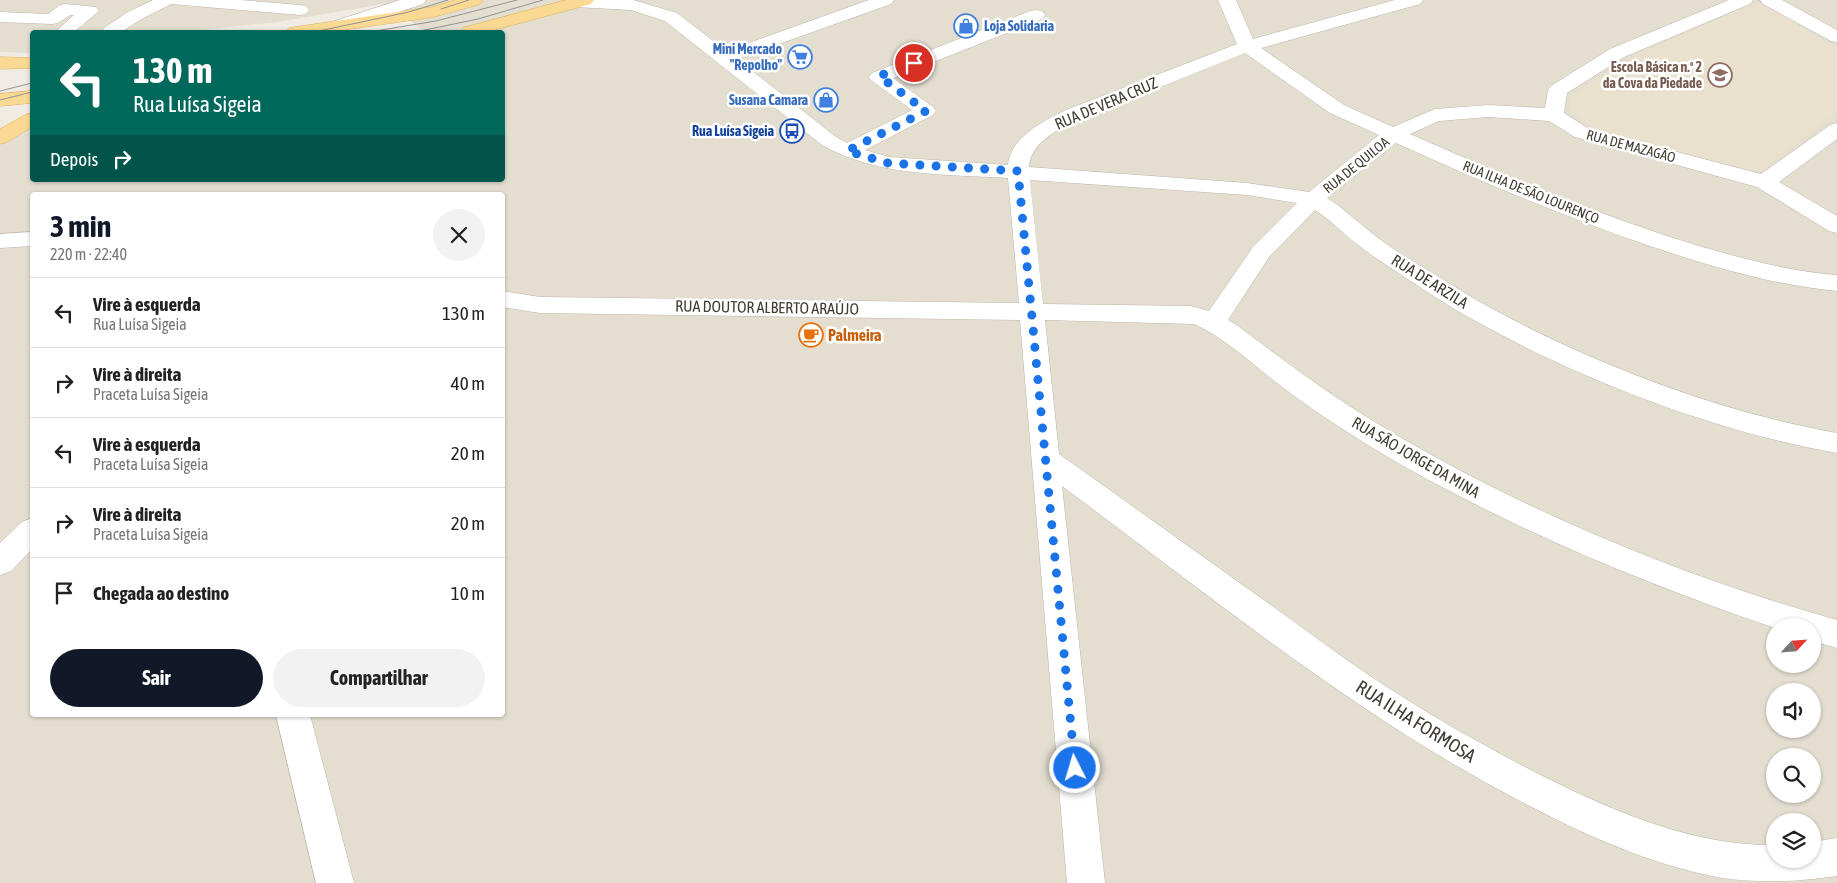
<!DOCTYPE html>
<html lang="pt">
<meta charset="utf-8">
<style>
body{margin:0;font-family:"Asap Condensed",sans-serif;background:#f2f2f2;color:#222;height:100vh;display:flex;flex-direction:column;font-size:19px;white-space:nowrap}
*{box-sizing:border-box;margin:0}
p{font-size:16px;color:#767676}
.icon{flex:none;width:28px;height:28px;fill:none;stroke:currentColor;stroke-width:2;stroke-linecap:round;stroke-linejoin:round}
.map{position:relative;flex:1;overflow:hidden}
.details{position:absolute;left:30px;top:192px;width:475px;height:525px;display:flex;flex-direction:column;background:#fff;border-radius:5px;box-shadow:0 1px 4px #0004}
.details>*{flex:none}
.guide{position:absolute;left:30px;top:30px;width:475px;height:152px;border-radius:5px;box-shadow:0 1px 4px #0004;background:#00695c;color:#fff;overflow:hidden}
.needle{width:32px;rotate:64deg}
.tools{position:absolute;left:1766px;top:618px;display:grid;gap:10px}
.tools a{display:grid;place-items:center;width:55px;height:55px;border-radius:50%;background:#fff;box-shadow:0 1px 4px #0004;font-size:25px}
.pin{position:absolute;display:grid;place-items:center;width:42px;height:42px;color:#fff;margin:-21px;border:2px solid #fff;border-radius:50%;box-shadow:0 1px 5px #0007}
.me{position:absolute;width:55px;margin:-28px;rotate:355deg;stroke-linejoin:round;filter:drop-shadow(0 0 4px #0008)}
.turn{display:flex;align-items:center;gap:18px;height:105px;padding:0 20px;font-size:22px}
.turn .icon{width:65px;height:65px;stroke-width:2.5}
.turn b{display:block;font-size:35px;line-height:42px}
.then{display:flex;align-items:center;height:48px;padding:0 20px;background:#0003;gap:10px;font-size:19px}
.round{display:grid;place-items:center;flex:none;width:52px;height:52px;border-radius:26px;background:#f2f2f2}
.head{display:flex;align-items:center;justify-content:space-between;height:85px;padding:0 20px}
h1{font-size:30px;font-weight:700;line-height:38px;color:#111827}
.action{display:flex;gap:10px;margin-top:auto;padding:10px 20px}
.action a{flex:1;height:58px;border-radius:30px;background:#111827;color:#fff;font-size:20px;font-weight:700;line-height:58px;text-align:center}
.action a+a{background:#f2f2f2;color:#222}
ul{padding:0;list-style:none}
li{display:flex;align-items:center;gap:15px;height:70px;padding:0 20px;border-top:1px solid #e0e0e0}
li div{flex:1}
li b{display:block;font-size:19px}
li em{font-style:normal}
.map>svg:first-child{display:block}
.residential{fill:#e4ded1;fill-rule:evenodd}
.education{fill:#e9e1cd}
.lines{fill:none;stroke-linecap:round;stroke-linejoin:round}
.minor-casing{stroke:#beb6a9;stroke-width:1}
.major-casing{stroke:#deb564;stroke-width:1}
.minor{fill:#fff;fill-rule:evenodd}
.major{fill:#fad993;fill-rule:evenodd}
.tram{stroke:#939393;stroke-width:1}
.route{stroke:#1a73e8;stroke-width:9;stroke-dasharray:0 16.2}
.labels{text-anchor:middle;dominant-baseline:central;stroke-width:5;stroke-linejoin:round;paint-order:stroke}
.far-shop-label{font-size:14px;font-weight:bold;fill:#366cbe;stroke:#fff;text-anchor:end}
.far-education-label{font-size:14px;font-weight:bold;fill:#785e54;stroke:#fff;text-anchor:end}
.far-transit-label{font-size:14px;font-weight:bold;fill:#164399;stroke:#fff;text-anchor:end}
.far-street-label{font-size:14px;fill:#423c33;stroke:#fff}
.street-label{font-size:16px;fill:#423c33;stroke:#fff}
.food-label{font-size:16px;font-weight:bold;fill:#c56008;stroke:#fff;text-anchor:start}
.near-street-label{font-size:19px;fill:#423c33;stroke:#fff}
</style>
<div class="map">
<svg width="1837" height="883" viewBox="0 0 1837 883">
<rect width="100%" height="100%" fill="#f1ece3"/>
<!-- residential -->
<path class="residential" d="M0,0H1837V883H0V143L32,125V180H502V32H425L389,3L278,22L184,32H32V53L0,52ZM32,195H502V715H32ZM1775,626H1812V664H1775ZM1775,691H1812V729H1775ZM1775,756H1812V794H1775ZM1775,821H1812V859H1775Z"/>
<!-- education -->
<path class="education" d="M1757,2L1837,47V113L1765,169L1747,171L1593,128L1571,113L1570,96L1638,54Z"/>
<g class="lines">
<!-- minor casing -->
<g class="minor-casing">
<path id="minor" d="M153,0H240L300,5L306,6L309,10L306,14L300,15L171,4L140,20L121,32H101L104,28L128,12Z
M400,0H426L423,4L344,30L338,31L332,30L329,26L332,22Z
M569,0H633L677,13L726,51L869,0H894L891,4L737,59L836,137L847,143L912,110L872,81L869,77L872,73L1030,11L1036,10L1042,11L1045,15L1042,19L893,78L933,107L936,111L933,115L865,150L889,157L1008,165C1011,137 1043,121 1066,110L1237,44L1218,0H1236L1253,39L1395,0H1423L1420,4L1261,48L1344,105L1393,127L1435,109L1488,105L1545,108L1548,90L1551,86L1610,49L1729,0H1753L1750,4L1624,57L1567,93L1564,113L1589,129L1761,174L1830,125L1837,123V139L1779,182L1837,216V233L1829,231L1757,187L1575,137L1549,121L1488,117L1439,121L1410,134C1494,171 1577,206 1664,235C1721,253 1777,270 1837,275V291C1774,285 1713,267 1653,247C1565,217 1480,181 1396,143L1327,198C1343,208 1355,220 1369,231C1385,244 1404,256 1422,267C1448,282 1473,299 1500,313C1601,367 1724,413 1837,433V453C1718,432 1589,383 1483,325C1456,311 1431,294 1406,278C1388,266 1369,254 1353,241C1340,230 1329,219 1315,210L1269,257L1228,320C1244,329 1258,342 1274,353C1306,377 1339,400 1373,421C1512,506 1681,577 1837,620V648L1812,641V626H1775V628C1635,580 1498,523 1371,447C1339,427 1307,406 1277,383C1250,362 1225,338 1194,324L1045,320L1059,454C1128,503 1196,552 1265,601C1300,626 1334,652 1370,676C1432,717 1497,754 1565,787C1630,818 1701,846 1775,845V859H1812V842L1837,838V876C1798,882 1760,883 1722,878C1651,865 1585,835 1522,802C1356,716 1212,597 1062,486L1105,883H1067L1020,320L540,313L502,307V291L540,297L1019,303L1008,178C946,174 878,177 822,145L665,21L631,10L576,7L570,6L567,2ZM1245,53L1330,113L1379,135L1309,192L1247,183L1029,167C1031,144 1052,133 1071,123ZM1030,180L1247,195L1297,203L1253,247L1209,311L1191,306L1043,304Z
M1760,0H1782L1837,30V42L1831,41L1763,4Z
M66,4L96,7L99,11L74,32H55L74,15H70L58,23L52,24L0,22V12L48,14L60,5Z
M32,232V246L0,248V234Z
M32,518V549L11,571L0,575V543L22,522Z
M276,715H310L354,883H316Z"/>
</g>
<!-- major casing -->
<g class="major-casing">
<path id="major" d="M456,0H483L480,4L434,17L329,32H286L289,28L295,27L432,7Z
M566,0H594L591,4L487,32H460L463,28Z
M0,57L32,58V68L0,69Z
M32,91V103L0,106V94Z
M32,113V127L7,142L0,144V129L25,115Z"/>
</g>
<!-- minor -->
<use href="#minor" class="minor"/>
<!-- major -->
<use href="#major" class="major"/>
<!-- tram -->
<path class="tram" d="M441,9L469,0
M314,32L409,12L448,0
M369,32L436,21L517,0
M415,32L478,19L543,0
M0,91L32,83
M0,100L32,92"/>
</g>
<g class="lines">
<!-- route -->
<path class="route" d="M914,63L879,76L926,111L847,151L888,163L1018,171L1075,768"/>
</g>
<!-- icons -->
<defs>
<g id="shop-ring" transform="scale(1.25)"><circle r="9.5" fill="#fff" stroke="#3f7fe0" stroke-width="1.5"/><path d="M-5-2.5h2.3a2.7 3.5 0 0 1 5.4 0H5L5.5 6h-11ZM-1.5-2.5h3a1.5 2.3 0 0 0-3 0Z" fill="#3f7fe0"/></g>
<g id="supermarket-ring" transform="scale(1.25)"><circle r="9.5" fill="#fff" stroke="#3f7fe0" stroke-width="1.5"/><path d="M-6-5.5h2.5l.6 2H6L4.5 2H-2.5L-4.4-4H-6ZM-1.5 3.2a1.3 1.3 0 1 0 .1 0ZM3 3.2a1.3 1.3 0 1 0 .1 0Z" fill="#3f7fe0"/></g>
<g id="school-ring" transform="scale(1.25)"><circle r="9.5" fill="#fff" stroke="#8d6e63" stroke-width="1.5"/><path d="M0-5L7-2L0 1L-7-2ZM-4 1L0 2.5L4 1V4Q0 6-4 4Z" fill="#8d6e63"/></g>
<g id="bus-ring" transform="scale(1.25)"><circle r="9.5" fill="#fff" stroke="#1a4fb4" stroke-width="1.5"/><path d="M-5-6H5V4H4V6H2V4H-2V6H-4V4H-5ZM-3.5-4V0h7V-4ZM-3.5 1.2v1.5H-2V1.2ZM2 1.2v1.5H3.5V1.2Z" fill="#1a4fb4"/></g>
<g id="cafe-ring" transform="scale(1.25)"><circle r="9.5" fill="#fff" stroke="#e8710a" stroke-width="1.5"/><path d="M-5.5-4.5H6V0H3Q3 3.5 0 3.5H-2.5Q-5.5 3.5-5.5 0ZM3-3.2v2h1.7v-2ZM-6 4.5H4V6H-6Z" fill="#e8710a"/></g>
</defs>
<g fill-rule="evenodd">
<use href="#shop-ring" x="966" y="26"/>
<use href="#supermarket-ring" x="800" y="57"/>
<use href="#school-ring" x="1720" y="75"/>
<use href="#shop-ring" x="826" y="100"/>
<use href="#bus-ring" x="792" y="131"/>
<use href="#cafe-ring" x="811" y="335"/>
</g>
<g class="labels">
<!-- far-shop labels -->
<g class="far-shop-label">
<text x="984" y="26" text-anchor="start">Loja Solidaria</text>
<text x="782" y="49">Mini Mercado<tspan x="782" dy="16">"Repolho"</tspan></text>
<text x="808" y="100">Susana Camara</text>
</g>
<!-- far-education labels -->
<g class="far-education-label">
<text x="1702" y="67">Escola Básica n.º 2<tspan x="1702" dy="16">da Cova da Piedade</tspan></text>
</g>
<!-- far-transit labels -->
<g class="far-transit-label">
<text x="774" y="131">Rua Luísa Sigeia</text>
</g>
<!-- far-street labels -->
<g class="far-street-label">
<text transform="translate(1631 146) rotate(15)">RUA DE MAZAGÃO</text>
<text transform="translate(1356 165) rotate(-39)">RUA DE QUILOA</text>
<text transform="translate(1531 192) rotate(22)">RUA ILHA DE SÃO LOURENÇO</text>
</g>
<!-- street labels -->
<g class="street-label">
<text transform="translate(1106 103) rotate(-23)">RUA DE VERA CRUZ</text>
<text transform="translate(1430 281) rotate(32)">RUA DE ARZILA</text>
<text transform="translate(767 307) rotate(1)">RUA DOUTOR ALBERTO ARAÚJO</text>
<text transform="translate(1416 457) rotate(30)">RUA SÃO JORGE DA MINA</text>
</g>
<!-- food labels -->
<g class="food-label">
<text x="828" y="335">Palmeira</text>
</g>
<!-- near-street labels -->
<g class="near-street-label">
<text transform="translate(1416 721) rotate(32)">RUA ILHA FORMOSA</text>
</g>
</g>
</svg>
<div class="tools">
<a><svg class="needle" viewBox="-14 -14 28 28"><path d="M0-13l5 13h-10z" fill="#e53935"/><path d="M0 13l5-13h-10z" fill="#767676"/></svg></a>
<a><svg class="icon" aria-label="sound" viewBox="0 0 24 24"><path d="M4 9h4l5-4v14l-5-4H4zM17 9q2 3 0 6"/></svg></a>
<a><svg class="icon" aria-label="search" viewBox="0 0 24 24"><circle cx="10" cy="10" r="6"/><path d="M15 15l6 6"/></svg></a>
<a><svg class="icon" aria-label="layers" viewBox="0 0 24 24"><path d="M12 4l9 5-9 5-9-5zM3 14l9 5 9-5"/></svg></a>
</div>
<div class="pin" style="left:914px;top:63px;background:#d93025"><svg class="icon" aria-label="arrive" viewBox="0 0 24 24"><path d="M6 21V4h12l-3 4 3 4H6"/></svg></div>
<svg class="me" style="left:1075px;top:768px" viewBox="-20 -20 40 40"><circle r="17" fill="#1a73e8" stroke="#fff" stroke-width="3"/><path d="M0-11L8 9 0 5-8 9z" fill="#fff"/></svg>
<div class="guide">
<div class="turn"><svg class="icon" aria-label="left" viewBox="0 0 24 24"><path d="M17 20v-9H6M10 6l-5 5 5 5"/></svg><div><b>130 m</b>Rua Luísa Sigeia</div></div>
<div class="then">Depois<svg class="icon" aria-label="right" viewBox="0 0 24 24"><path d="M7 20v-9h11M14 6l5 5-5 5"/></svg></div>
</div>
<section class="details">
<div class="head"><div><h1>3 min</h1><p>220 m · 22:40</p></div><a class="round"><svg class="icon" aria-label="close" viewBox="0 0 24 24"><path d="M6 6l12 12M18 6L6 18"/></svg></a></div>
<ul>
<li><svg class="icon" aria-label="left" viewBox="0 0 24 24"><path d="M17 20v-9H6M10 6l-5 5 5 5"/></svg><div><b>Vire à esquerda</b><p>Rua Luísa Sigeia</p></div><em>130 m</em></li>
<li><svg class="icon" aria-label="right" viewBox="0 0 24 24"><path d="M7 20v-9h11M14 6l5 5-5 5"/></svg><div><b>Vire à direita</b><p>Praceta Luísa Sigeia</p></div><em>40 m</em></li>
<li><svg class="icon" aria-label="left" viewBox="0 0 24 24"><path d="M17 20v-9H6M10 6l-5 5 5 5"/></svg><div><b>Vire à esquerda</b><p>Praceta Luísa Sigeia</p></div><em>20 m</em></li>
<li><svg class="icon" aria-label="right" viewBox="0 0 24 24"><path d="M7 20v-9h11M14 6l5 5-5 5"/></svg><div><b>Vire à direita</b><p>Praceta Luísa Sigeia</p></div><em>20 m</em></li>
<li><svg class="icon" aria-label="arrive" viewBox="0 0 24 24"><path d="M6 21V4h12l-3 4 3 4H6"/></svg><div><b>Chegada ao destino</b></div><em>10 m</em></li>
</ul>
<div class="action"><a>Sair</a><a>Compartilhar</a></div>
</section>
</div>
